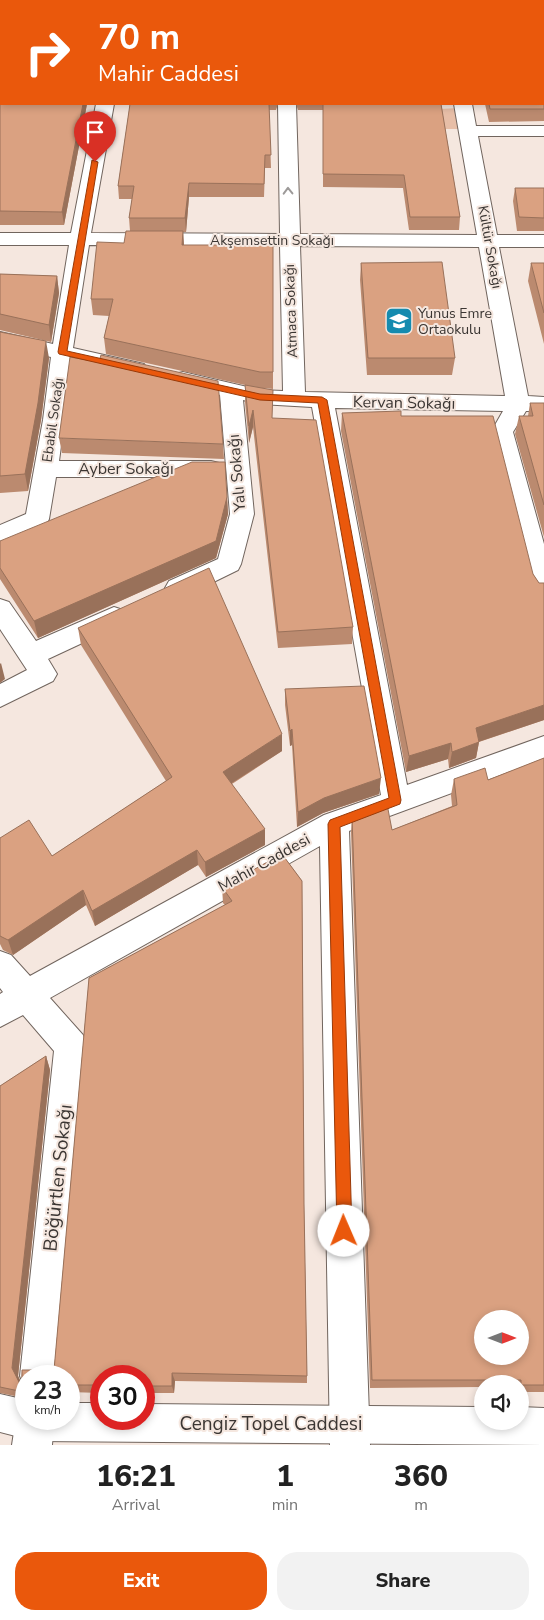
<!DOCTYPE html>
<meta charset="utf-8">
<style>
body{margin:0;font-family:"Nunito Sans",sans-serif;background:#f2f2f2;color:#222;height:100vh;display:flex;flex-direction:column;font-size:19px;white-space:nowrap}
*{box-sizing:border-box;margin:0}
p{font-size:16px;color:#767676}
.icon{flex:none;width:28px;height:28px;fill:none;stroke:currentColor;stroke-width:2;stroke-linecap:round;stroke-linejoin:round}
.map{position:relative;height:1445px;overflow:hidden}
.side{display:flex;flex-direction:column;background:#fff;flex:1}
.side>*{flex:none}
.banner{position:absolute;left:0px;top:0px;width:545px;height:105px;box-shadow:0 2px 8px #0003;background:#ea580c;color:#fff;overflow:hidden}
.needle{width:32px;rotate:90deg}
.controls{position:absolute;left:474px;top:1310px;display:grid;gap:10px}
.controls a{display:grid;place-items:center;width:55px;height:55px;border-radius:50%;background:#fff;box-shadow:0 2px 8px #0003;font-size:25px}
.speed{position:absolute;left:15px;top:1365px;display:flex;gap:10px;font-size:25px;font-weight:700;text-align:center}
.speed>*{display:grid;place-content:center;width:65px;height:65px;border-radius:50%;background:#fff;box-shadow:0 2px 8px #0003;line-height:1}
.speed small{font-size:12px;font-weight:400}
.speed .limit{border:8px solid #d22;background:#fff;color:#111}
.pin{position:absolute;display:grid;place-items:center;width:42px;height:42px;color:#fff;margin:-51px -21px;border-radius:50% 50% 50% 0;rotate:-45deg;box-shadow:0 0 5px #0007}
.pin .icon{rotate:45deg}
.me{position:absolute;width:55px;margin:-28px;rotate:359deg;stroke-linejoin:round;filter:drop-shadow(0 0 4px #0008)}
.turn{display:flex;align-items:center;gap:18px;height:105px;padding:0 15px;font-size:22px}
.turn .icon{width:65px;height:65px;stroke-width:2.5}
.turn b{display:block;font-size:35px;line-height:42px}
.eta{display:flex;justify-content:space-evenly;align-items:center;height:85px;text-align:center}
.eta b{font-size:30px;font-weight:800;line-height:35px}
.cta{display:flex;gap:10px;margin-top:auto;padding:10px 15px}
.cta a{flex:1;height:58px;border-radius:20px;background:#ea580c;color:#fff;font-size:20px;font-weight:800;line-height:58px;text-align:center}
.cta a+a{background:#f2f2f2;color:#222}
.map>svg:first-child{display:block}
.green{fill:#e7bea7}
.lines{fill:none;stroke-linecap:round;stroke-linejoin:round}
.minor-casing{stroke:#71655e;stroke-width:2}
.tertiary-casing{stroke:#71655e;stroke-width:2}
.minor{fill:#fff;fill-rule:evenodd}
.tertiary{fill:#fff;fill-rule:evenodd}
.wall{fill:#bb8a6f}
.shaded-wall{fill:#99715a}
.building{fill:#daa181;stroke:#99715a;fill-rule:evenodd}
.oneway{stroke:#9d9a99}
.route{fill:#ea580c;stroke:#983908}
.labels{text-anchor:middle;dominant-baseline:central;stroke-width:4;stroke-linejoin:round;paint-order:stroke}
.far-street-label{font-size:14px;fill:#3b3633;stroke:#f5e7df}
.far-poi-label{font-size:14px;fill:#3b3633;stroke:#f5e7df;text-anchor:start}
.street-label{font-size:16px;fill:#3b3633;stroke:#f5e7df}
.near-street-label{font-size:19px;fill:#3b3633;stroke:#f5e7df}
</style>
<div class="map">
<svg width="544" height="1445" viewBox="0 0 544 1445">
<rect width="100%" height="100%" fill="#f5e7df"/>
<!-- green -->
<path class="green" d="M460,108L463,129H442L437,109Z"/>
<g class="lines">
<!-- minor casing -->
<g class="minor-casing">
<path id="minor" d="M96,104H114L91,233L280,234L278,104H296L300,234L477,235L454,104H472L476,126H544V136H478L497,235H544V247H499L528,396L544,397V411H526L513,432L544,544V600L535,598L531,591L491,432L503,411L335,408L407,785L544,736V759L349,831L370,1445H330L320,846L50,998L83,1035L87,1046L58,1376H26V1390L20,1376L54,1051L23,1015L0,1027V994L3,992L0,988V951L11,955L30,976L324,815L381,795L312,407L260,404L243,400L254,514L241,564L238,570L187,595L178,597L169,595L165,588L169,581L218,559L230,514L220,395L175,384L172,379L175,374L183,372L260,390L283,391L280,246L89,245L73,348L144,364L147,369L144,374L136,376L72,362L59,461H211L219,463L223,469L219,475L211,477H56L49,519L46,525L0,544V525L26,514L43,420L51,357L0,346V332L53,344L69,245H0V233H71ZM300,246L479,247L505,396L305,392Z
M0,599L9,602L36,641L114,607L123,610L127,617L123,624L48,659L57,674L53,681L0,707V684L27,670L0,629Z
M26,1403V1419H54L52,1445H12L16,1419L21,1405Z"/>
</g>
<!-- tertiary casing -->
<g class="tertiary-casing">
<path id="tertiary" d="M0,26H1V36H0Z
M0,1394L26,1400V1419H69V1403H101V1419H144V1404L482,1407V1421H520V1407L544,1408V1445L35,1441L0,1432Z"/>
</g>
<!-- minor -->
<use href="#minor" class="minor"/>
<!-- tertiary -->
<use href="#tertiary" class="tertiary"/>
</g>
<!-- wall -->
<path class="wall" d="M0,0H544V121L489,122L485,104H544V1H1V6H0Z
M0,46L1,104H87L64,225H0Z
M130,104H278L276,110H269L271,168H265L264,197H189L186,232H183L184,245H273V389L264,388L272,418L353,627L352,644L278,648L253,427L249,443L245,402V385L254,387L106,354L104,338L109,316L93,315L91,299L124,243L130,231L129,218L132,199H119L118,186Z
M296,104H441L460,217L459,230H409L403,188L323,187V110H298Z
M515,188H544V231H517L513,201Z
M361,263L455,358L452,375H367L360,280Z
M531,263H544V344L528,281Z
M0,274L57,276L59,293L51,342L0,330Z
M0,332L49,358L41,420L28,491L0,493Z
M530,403H544V537L515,434L519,416H528Z
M342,413L401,416L533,574L539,583H544V720L479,742L476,758L449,768L448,759L406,772L341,431Z
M59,438L223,444L224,459L62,453Z
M227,497L228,514L216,558L38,638L0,579V541Z
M78,628L282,751L232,784L265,845L206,877L198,865L95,926L86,905L13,955L3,950L0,944V838L52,856L166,781L81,645Z
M285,689L379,794L323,813L297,827L292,745L290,746L285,705Z
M544,758V1392H520V1384H482V1387L370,1388L351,832L352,817L392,830L452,806L451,795L454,779L488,780Z
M282,854L302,881L304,1204L307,1376V1383L175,1381L174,1393H144V1376H101V1393L69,1392V1376H26V1392L25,1398L0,1393V1086L46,1056L50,1070L18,1376L21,1383L22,1370H54L89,978L225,905L223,903L222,887Z"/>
<!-- shaded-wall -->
<path class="shaded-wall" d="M83,104H87L64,225L62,212Z
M189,183V197L186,232L185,218Z
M183,231L184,247L182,245Z
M57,276L59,293L51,342L49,325Z
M46,341L49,358L41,420L28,491L25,474Z
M253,410V427L249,443V426Z
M227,497L228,514L216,558L38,638L34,621Z
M1,663L5,679L0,683V664Z
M544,705V720L472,744L476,728Z
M292,729V745L290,746V731Z
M282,734V751L224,788L223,772Z
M479,742L476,758L449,768L452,752Z
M451,743L448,759L406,772L409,756Z
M381,778L379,794L323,813L297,827L298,812L324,798Z
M265,829V845L206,877L205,862Z
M197,850L198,865L95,926L92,911Z
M83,890L86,905L13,955L8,940Z
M46,1056L50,1070L18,1376L22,1384H20L26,1392L25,1398L19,1391L12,1368Z
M172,1373L175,1381L174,1393L172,1386Z"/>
<!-- building -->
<path class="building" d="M51,0H260V1H50Z
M313,0H348V1H313Z
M482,0H544V109H490L489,104H544V1H482Z
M0,46H1V104H83L62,212L0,211Z
M130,104H269L271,155H265L264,184L189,183L185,218H129L134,186H118Z
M323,104H441L460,217H410L404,175L323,174Z
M515,188H544V218L519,217Z
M126,231H183L182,245H273V372H260L104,338L113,299H91L97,242L124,243Z
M442,262L455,358H368L361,263Z
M531,263H544V313Z
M0,274L57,276L49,325L0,314Z
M0,332L46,341L38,403L25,474L0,476Z
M101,355L218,381L223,444L59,438L70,357L99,362Z
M245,385L273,390L272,418L316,420L353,627L278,632L253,410L249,426Z
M530,403H544V505L519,416H533Z
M401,411V416H493L533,574L539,583H544V705L476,728L479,742L452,752L451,743L409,756L342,413Z
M192,462H225L227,497L216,541L34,621L0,568V541Z
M209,568L282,734L223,772L265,829L205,862L197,850L92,911L83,890L8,940L0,936V838L29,820L52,856L172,777L78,628Z
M364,686L381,778L324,798L298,812L292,729L290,731L285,689Z
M544,758V1385H521V1380H372L352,817L387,804L392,830L457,805L454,779L485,768L488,780ZM482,1319H520V1356H482Z
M282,854L302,881L304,1204L307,1376L172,1373V1386H144V1376H101V1385H69V1376H26V1385L20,1384L19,1391L0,1387V1086L46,1056L12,1368L20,1384L22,1383V1370H54L89,978L232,901L222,887Z"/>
<!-- one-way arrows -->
<defs><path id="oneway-chevron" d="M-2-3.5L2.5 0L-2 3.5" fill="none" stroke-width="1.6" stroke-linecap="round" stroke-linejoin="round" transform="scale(1.25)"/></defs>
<use class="oneway" href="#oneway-chevron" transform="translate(288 191) rotate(-91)"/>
<!-- route -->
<path class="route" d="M92,160L98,162L67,351L260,394L322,397L327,400L401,800L400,804L340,827L352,1231L350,1236L344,1238L339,1236L337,1231L328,824L330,820L389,798L318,403L260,400L59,354L58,352Z"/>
<!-- icons -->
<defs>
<g id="school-square" transform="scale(1.4375)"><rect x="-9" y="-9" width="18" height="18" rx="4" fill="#158baf" stroke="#f5e7df"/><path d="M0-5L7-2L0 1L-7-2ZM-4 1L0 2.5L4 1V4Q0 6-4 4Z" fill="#fff"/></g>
</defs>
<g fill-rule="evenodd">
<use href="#school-square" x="399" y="321"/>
</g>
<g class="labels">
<!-- far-street labels -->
<g class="far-street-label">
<text x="272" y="240">Akşemsettin Sokağı</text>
<text transform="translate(490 247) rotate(80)">Kültür Sokağı</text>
<text transform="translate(291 311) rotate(-92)">Atmaca Sokağı</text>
<text transform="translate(53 420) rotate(-82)">Ebabil Sokağı</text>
</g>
<!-- far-poi labels -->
<g class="far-poi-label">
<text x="418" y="313">Yunus Emre<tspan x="418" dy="16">Ortaokulu</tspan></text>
</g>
<!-- street labels -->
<g class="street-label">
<text transform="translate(404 403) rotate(1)">Kervan Sokağı</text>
<text x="126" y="469">Ayber Sokağı</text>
<text transform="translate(237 473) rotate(-95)">Yalı Sokağı</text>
<text transform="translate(264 863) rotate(-29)">Mahir Caddesi</text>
</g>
<!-- near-street labels -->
<g class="near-street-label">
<text transform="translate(58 1178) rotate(-84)">Böğürtlen Sokağı</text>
<text x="271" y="1424">Cengiz Topel Caddesi</text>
</g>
</g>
</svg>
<div class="controls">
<a><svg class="needle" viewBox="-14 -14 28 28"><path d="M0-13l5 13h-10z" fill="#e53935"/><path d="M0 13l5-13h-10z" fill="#767676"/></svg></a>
<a><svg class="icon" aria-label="sound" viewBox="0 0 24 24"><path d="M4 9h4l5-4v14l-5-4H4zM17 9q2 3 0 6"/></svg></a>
</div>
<div class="speed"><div>23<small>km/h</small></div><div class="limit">30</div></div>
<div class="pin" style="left:95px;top:162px;background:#d93025"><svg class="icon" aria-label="arrive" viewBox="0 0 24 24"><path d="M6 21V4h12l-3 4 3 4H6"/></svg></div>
<svg class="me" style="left:344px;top:1231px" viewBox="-20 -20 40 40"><circle r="19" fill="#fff"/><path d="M0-13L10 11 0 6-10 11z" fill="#ea580c"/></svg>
<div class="banner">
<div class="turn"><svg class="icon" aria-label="right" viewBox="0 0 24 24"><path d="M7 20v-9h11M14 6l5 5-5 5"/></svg><div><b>70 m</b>Mahir Caddesi</div></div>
</div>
</div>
<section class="side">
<div class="eta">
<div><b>16:21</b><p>Arrival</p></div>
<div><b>1</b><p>min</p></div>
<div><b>360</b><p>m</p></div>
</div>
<div class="cta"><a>Exit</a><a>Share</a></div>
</section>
